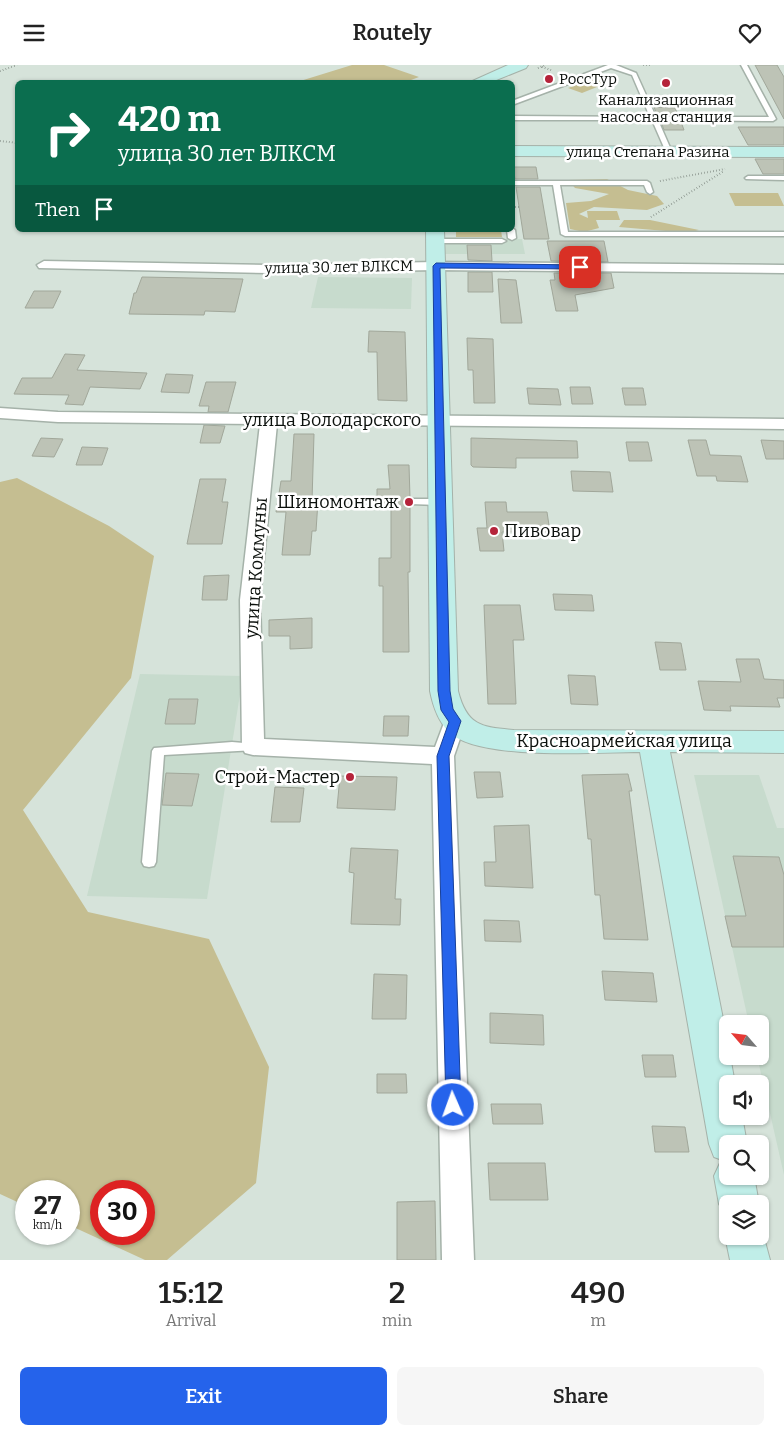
<!DOCTYPE html>
<meta charset="utf-8">
<style>
body{margin:0;font-family:Bitter,serif;background:#f6f6f6;color:#222;height:100vh;display:flex;flex-direction:column;font-size:19px;white-space:nowrap}
*{box-sizing:border-box;margin:0}
p{font-size:16px;color:#767676}
.icon{flex:none;width:28px;height:28px;fill:none;stroke:currentColor;stroke-width:2;stroke-linecap:round;stroke-linejoin:round}
.map{position:relative;height:1195px;overflow:hidden}
.side{display:flex;flex-direction:column;background:#fff;flex:1}
.side>*{flex:none}
.hud{position:absolute;left:15px;top:15px;width:500px;height:152px;border-radius:8px;box-shadow:0 1px 4px #0004;background:#0b6e4f;color:#fff;overflow:hidden}
.needle{width:32px;rotate:298deg}
.buttons{position:absolute;left:719px;top:950px;display:grid;gap:10px}
.buttons a{display:grid;place-items:center;width:50px;height:50px;border-radius:8px;background:#fff;box-shadow:0 1px 4px #0004;font-size:25px}
.speed{position:absolute;left:15px;top:1115px;display:flex;gap:10px;font-size:25px;font-weight:700;text-align:center}
.speed>*{display:grid;place-content:center;width:65px;height:65px;border-radius:50%;background:#fff;box-shadow:0 1px 4px #0004;line-height:1}
.speed small{font-size:12px;font-weight:400}
.speed .limit{border:8px solid #d22;background:#fff;color:#111}
.pin{position:absolute;display:grid;place-items:center;width:42px;height:42px;color:#fff;margin:-21px;border-radius:10px;box-shadow:0 2px 8px #0006}
.me{position:absolute;width:55px;margin:-28px;rotate:358deg;stroke-linejoin:round;filter:drop-shadow(0 0 4px #0008)}
.turn{display:flex;align-items:center;gap:18px;height:105px;padding:0 20px;font-size:22px}
.turn .icon{width:65px;height:65px;stroke-width:2.5}
.turn b{display:block;font-size:35px;line-height:42px}
.then{display:flex;align-items:center;height:48px;padding:0 20px;background:#0003;gap:10px;font-size:19px}
.eta{display:flex;justify-content:space-evenly;align-items:center;height:85px;text-align:center}
.eta b{font-size:30px;font-weight:600;line-height:35px}
.cta{display:flex;gap:10px;margin-top:auto;padding:10px 20px}
.cta a{flex:1;height:58px;border-radius:8px;background:#2563eb;color:#fff;font-size:20px;font-weight:600;line-height:58px;text-align:center}
.cta a+a{background:#f6f6f6;color:#222}
header{display:flex;justify-content:space-between;align-items:center;height:65px;padding:0 20px;background:#fff;font-size:22px;font-weight:600}
.map>svg:first-child{display:block}
.built{fill:#c7dbcd}
.green{fill:#c5be91;fill-rule:evenodd}
.building{fill:#bdc3b6;stroke:#a1a79a}
.lines{fill:none;stroke-linecap:round;stroke-linejoin:round}
.lane-casing{stroke:#a5b2a9;stroke-width:3}
.street-casing{stroke:#a5b2a9;stroke-width:3}
.secondary-casing{stroke:#a5b2a9;stroke-width:2}
.path{stroke:#68706a;stroke-width:2;stroke-dasharray:0.5 2.5;stroke-linecap:butt}
.lane{fill:#fff;fill-rule:evenodd}
.street{fill:#fff;fill-rule:evenodd}
.secondary{fill:#c0eee8;fill-rule:evenodd}
.route{fill:#2563eb;stroke:#184099}
.poi-dot{fill:#b5233a;stroke:#fff;stroke-width:2}
.labels{text-anchor:middle;dominant-baseline:central;stroke-width:5;stroke-linejoin:round;paint-order:stroke}
.far-poi-label{font-size:15px;fill:#0b100c;stroke:#fff;text-anchor:start}
.far-street-label{font-size:15px;fill:#0b100c;stroke:#fff}
.street-label{font-size:18px;fill:#0b100c;stroke:#fff}
.poi-label{font-size:18px;fill:#0b100c;stroke:#fff;text-anchor:end}
</style>
<header><svg class="icon" aria-label="menu" viewBox="0 0 24 24"><path d="M4 6h16M4 12h16M4 18h16"/></svg>Routely<svg class="icon" aria-label="heart" viewBox="0 0 24 24"><path d="M12 20l-8-8c-3-5 5-10 8-4 3-6 11-1 8 4z"/></svg></header>
<div class="map">
<svg width="784" height="1195" viewBox="0 0 784 1195">
<rect width="100%" height="100%" fill="#d6e3da"/>
<!-- built -->
<path class="built" d="M446,174H522L525,189H445Z
M318,212L412,213L411,244L311,243Z
M140,609L243,611L207,834L87,831Z
M694,710H759L777,763H784V1110L757,991H760V959H749Z"/>
<!-- green -->
<path class="green" d="M352,0H384L419,12L403,18L297,17Z
M593,14L607,18L582,28L568,23Z
M607,114L628,125L657,131L664,139L647,145L594,142L579,149L588,153L587,146H617L620,155H596L599,163L584,167L570,164L566,138L591,136L609,129L575,123L568,115Z
M729,128H778L784,141H735Z
M624,155H650L699,165L689,168L619,162Z
M456,165H501L502,172H456Z
M17,413L109,461L154,491L131,613L23,745L88,847L209,874L269,1002L256,1118L167,1195H145L69,1160V1126H26V1141L0,1129V417ZM144,1126V1169H101V1126Z"/>
<!-- building -->
<path class="building" d="M755,0H777L784,12V54Z
M654,42L675,43L678,50H657Z
M661,57H681L684,65H664Z
M738,62H784V80H748Z
M755,94H784V109H763Z
M513,102H536L538,114H515Z
M516,122H540L549,174H524Z
M547,176H604L608,197L551,196Z
M467,180H491L492,196L468,195Z
M468,207H492L493,227H468Z
M554,208H611L614,223L575,230L578,246H556L550,215H555Z
M142,212L243,214L235,247L205,246L204,250L129,249L134,228H136Z
M498,214L516,215L522,258H501Z
M34,226H61L53,243H25Z
M369,266L405,267L407,336L378,335L377,287H368Z
M467,273L493,274L495,338H474L473,305H468Z
M65,289L85,290L77,305L147,308L140,324L90,322L83,340L65,339L69,330L14,329L22,313H52Z
M166,309L193,310L189,328L161,327Z
M206,317H236L228,347H208L209,341H199Z
M570,322H590L593,339H572Z
M527,323L558,324L561,340L529,339Z
M622,323H643L646,340H625Z
M204,360L225,361L220,378H200Z
M294,369H314L312,436H318L316,466H312L310,490H282L286,447H276L281,416H291Z
M41,373L63,374L54,392L32,391Z
M471,373L577,376L578,393H516V403L473,402L471,400Z
M688,375H706L710,390L741,391L748,417L717,416L716,411H697Z
M761,375L784,376V394H766Z
M626,377H648L652,396H629Z
M82,382L108,383L102,400H76Z
M388,400H409L410,433L406,437L410,441V507H408L409,587H383V521H379V493H391V443H377V424H390Z
M571,406L610,407L613,427L573,426Z
M200,414H226L222,437H228L222,479H187Z
M485,437H506L507,447H547L550,467H502L504,486H480L477,463H487Z
M229,510L227,535H202L204,511Z
M553,529L592,530L594,546L555,545Z
M484,540H520L524,575H513L516,639H488Z
M312,553V583L290,584V571H269V555Z
M655,577L681,578L686,605H660Z
M736,594H759L764,614L784,615V633H777L780,642L730,641L731,646L704,645L698,616L741,617Z
M568,610L595,611L598,640L571,639Z
M169,634H198L195,659H165Z
M384,651H409L408,671H383Z
M474,707H500L503,732L477,733Z
M166,708L199,709L192,741L162,740Z
M628,709L632,726H629L648,875L604,874L600,830H595L591,774H588L582,710Z
M340,711L397,712L395,745L337,743Z
M275,722L304,723L300,757H271Z
M529,760L533,823L485,821L484,797H496L494,761Z
M351,783L398,785L395,834H401L400,860L351,859L354,808L349,807Z
M733,791L779,792L784,810V882H732L725,851H746Z
M484,855L519,856L521,877L485,876Z
M602,906L653,908L657,937L605,935Z
M374,909L407,910L406,954H372Z
M490,948L543,950L544,980L490,978Z
M642,990H673L676,1012H645Z
M377,1009H406L407,1028H377Z
M491,1039H541L543,1059H493Z
M652,1061L685,1062L689,1087H655Z
M488,1098H545L548,1135H490Z
M435,1136L436,1195H397V1137Z"/>
<g class="lines">
<!-- lane casing -->
<g class="lane-casing">
<path id="lane" d="M608,0H616L636,8L656,52H769L741,0H747L776,54L773,56L658,55L672,87L669,89L666,87L652,55H512V51L650,52L632,10L611,3L512,40V36Z
M748,111H784V115L746,114L745,113Z
M512,116H647L650,118L653,127L650,129L647,127L644,120H560L568,167H784V171H565L561,169L553,120H512Z
M512,163L515,165L516,173L512,175L508,173L507,165H512Z
M432,174H502L506,176L502,178H435L431,176Z
M413,434H439L444,437L439,440L410,439L408,437L410,435Z
M232,677L257,679L259,682L257,685L164,690L156,797L154,801L149,802L144,801L142,797L152,686L154,683Z"/>
</g>
<!-- street casing -->
<g class="street-casing">
<path id="street" d="M44,196L269,200L436,197L784,200V208L436,205L269,208L39,203L37,200Z
M0,343L58,347L784,354V364L277,359L260,535L264,674L435,682L447,650L455,648L463,650L466,656L454,691L474,1195H442L432,699L253,690L245,688L242,682L240,535L260,359L58,357L0,353Z"/>
</g>
<!-- secondary casing -->
<g class="secondary-casing">
<path id="secondary" d="M508,0H528L526,3L489,18H468Z
M512,81L784,82V92L512,91Z
M426,165H444L458,626C467,661 481,662 514,665L784,666V688L670,687L728,979V991H730L735,1019H728V1051H742L747,1079H728V1111H754L759,1139H728V1154L719,1139L714,1111L720,1098L725,1096L714,1092L709,1079L640,687C598,687 478,696 449,667C438,656 433,641 430,626Z
M760,1158L770,1195H730L725,1171L728,1164V1171H760Z"/>
</g>
<!-- path -->
<path class="path" d="M643,0H652
M542,2L551,5
M538,3L546,0
M0,6L17,0
M0,76L18,78
M660,116L725,104
M512,142H519
M651,152L724,106"/>
<!-- lane -->
<use href="#lane" class="lane"/>
<!-- street -->
<use href="#street" class="street"/>
<!-- secondary -->
<use href="#secondary" class="secondary"/>
</g>
<!-- route -->
<path class="route" d="M436,198L580,200L584,202L580,204L440,203L450,626L453,644L461,656L449,691L461,1040L459,1045L453,1047L448,1045L446,1040L437,691L449,657L441,645L438,626L433,201Z"/>
<!-- markers -->
<g class="poi-dot">
<circle cx="549" cy="14" r="5"/>
<circle cx="666" cy="18" r="5"/>
<circle cx="409" cy="437" r="5"/>
<circle cx="494" cy="466" r="5"/>
<circle cx="350" cy="712" r="5"/>
</g>
<g class="labels">
<!-- far-poi labels -->
<g class="far-poi-label">
<text x="559" y="14">РоссТур</text>
<text x="666" y="35" text-anchor="middle">Канализационная<tspan x="666" dy="17">насосная станция</tspan></text>
</g>
<!-- far-street labels -->
<g class="far-street-label">
<text x="648" y="87">улица Степана Разина</text>
<text transform="translate(339 202) rotate(-1)">улица 30 лет ВЛКСМ</text>
</g>
<!-- street labels -->
<g class="street-label">
<text x="332" y="355">улица Володарского</text>
<text transform="translate(256 503) rotate(-86)">улица Коммуны</text>
<text x="624" y="676">Красноармейская улица</text>
</g>
<!-- poi labels -->
<g class="poi-label">
<text x="399" y="437">Шиномонтаж</text>
<text x="504" y="466" text-anchor="start">Пивовар</text>
<text x="340" y="712">Строй-Мастер</text>
</g>
</g>
</svg>
<div class="buttons">
<a><svg class="needle" viewBox="-14 -14 28 28"><path d="M0-13l5 13h-10z" fill="#e53935"/><path d="M0 13l5-13h-10z" fill="#767676"/></svg></a>
<a><svg class="icon" aria-label="sound" viewBox="0 0 24 24"><path d="M4 9h4l5-4v14l-5-4H4zM17 9q2 3 0 6"/></svg></a>
<a><svg class="icon" aria-label="search" viewBox="0 0 24 24"><circle cx="10" cy="10" r="6"/><path d="M15 15l6 6"/></svg></a>
<a><svg class="icon" aria-label="layers" viewBox="0 0 24 24"><path d="M12 4l9 5-9 5-9-5zM3 14l9 5 9-5"/></svg></a>
</div>
<div class="speed"><div>27<small>km/h</small></div><div class="limit">30</div></div>
<div class="pin" style="left:580px;top:202px;background:#d93025"><svg class="icon" aria-label="arrive" viewBox="0 0 24 24"><path d="M6 21V4h12l-3 4 3 4H6"/></svg></div>
<svg class="me" style="left:453px;top:1040px" viewBox="-20 -20 40 40"><circle r="17" fill="#2563eb" stroke="#fff" stroke-width="3"/><path d="M0-11L8 9 0 5-8 9z" fill="#fff"/></svg>
<div class="hud">
<div class="turn"><svg class="icon" aria-label="right" viewBox="0 0 24 24"><path d="M7 20v-9h11M14 6l5 5-5 5"/></svg><div><b>420 m</b>улица 30 лет ВЛКСМ</div></div>
<div class="then">Then<svg class="icon" aria-label="arrive" viewBox="0 0 24 24"><path d="M6 21V4h12l-3 4 3 4H6"/></svg></div>
</div>
</div>
<section class="side">
<div class="eta">
<div><b>15:12</b><p>Arrival</p></div>
<div><b>2</b><p>min</p></div>
<div><b>490</b><p>m</p></div>
</div>
<div class="cta"><a>Exit</a><a>Share</a></div>
</section>
